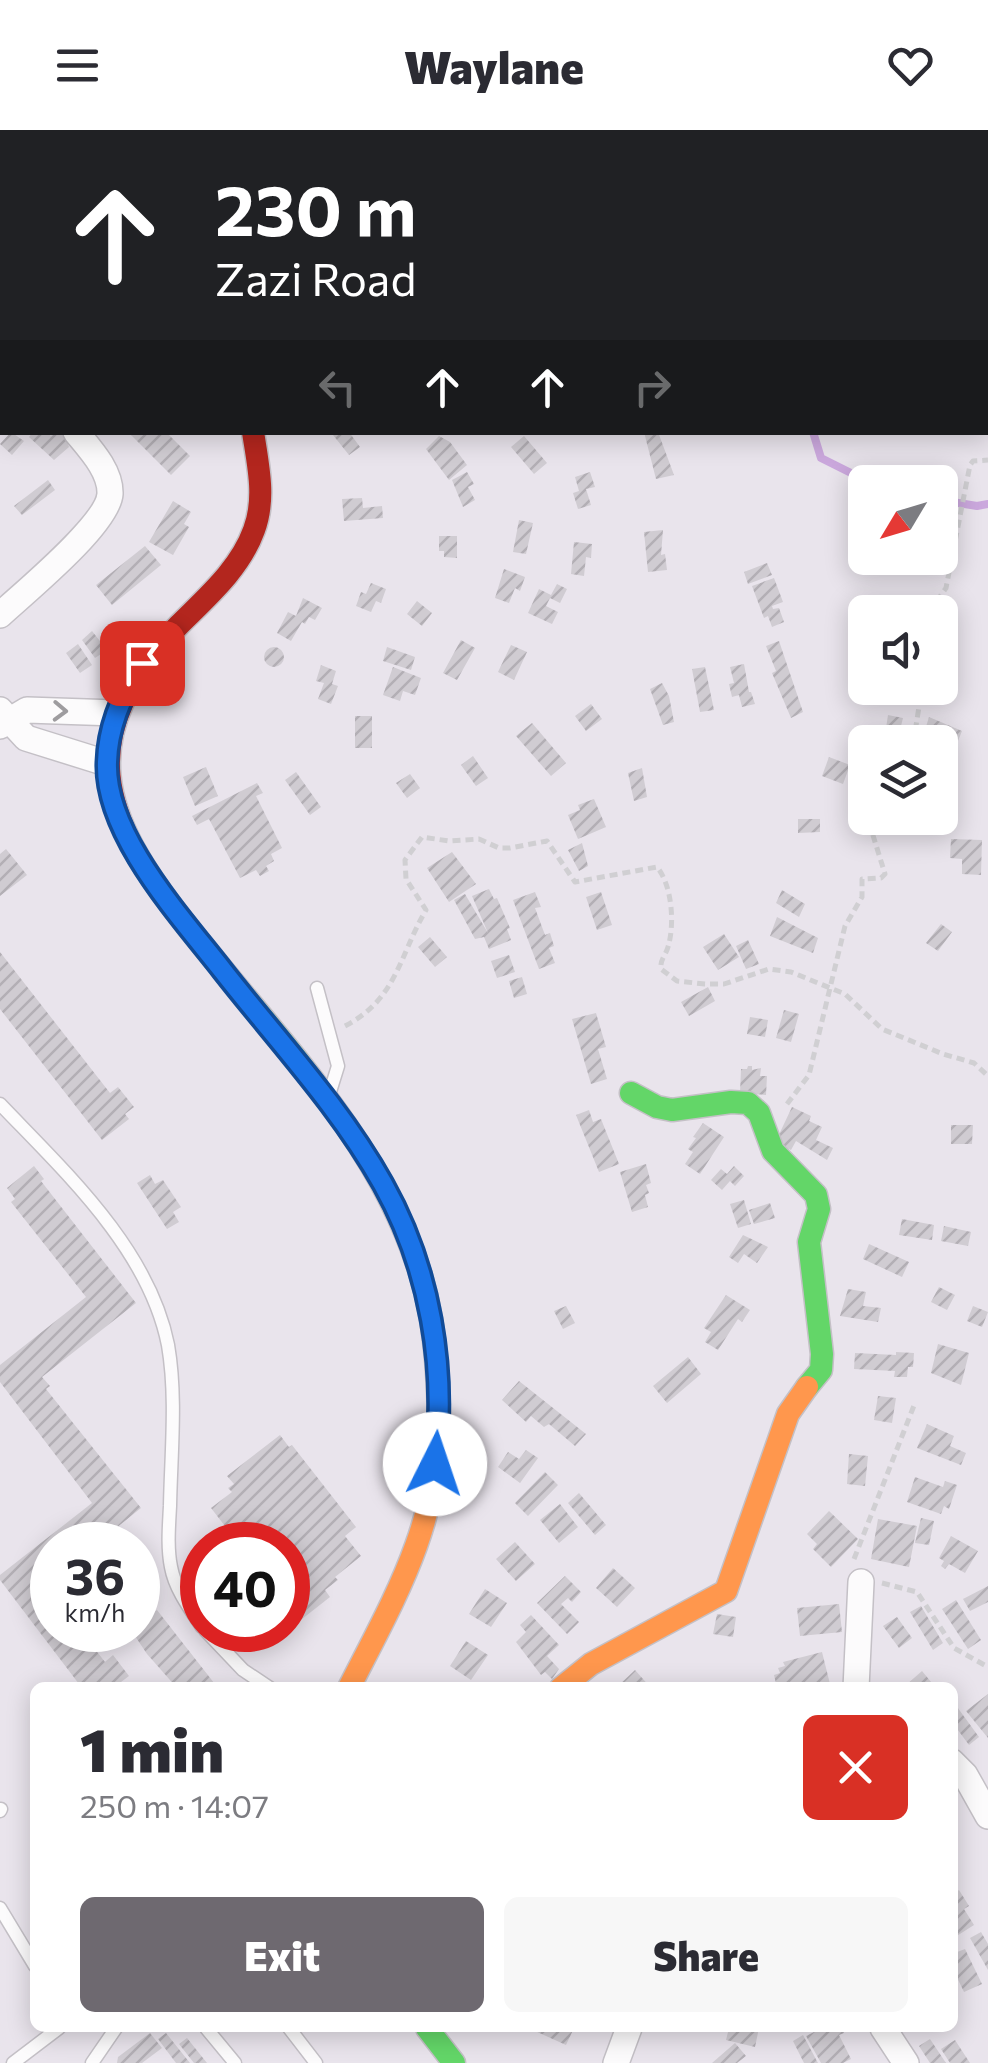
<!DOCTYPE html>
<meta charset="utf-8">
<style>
body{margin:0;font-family:Commissioner,sans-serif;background:#f7f7f7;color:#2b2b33;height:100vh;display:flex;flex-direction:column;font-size:38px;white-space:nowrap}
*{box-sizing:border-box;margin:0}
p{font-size:32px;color:#7c7c81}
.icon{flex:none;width:55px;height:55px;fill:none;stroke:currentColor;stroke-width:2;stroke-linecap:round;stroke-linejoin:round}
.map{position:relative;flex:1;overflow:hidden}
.sheet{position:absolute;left:30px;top:1552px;width:928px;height:350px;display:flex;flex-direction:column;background:#fff;border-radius:15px;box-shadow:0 5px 25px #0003}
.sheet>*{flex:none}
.banner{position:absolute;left:0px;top:0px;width:990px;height:305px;box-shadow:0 5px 25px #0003;background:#202124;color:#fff;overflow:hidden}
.needle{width:65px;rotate:232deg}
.fabs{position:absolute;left:848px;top:335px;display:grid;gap:20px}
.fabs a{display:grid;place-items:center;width:110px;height:110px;border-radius:15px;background:#fff;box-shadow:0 5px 25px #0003;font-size:50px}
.speed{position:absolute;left:30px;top:1392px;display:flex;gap:20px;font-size:50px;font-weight:700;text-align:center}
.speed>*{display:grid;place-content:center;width:130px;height:130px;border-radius:50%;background:#fff;box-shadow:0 5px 25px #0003;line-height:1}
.speed small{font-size:25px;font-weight:400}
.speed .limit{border:15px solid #d22;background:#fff;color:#111}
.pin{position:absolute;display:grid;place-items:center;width:85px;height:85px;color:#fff;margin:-42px;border-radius:20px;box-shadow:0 5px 15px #0006}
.me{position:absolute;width:110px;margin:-55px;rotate:4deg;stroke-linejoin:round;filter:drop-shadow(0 0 8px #0008)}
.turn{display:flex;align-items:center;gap:35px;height:210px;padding:0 50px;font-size:45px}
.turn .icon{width:130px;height:130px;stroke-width:2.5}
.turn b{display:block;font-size:70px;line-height:85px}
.lanes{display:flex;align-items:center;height:95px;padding:0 50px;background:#0003;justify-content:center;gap:50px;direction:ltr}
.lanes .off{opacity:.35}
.round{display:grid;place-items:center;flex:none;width:105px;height:105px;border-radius:15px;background:#f7f7f7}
.head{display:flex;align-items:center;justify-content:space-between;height:170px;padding:0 50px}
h1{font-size:60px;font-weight:800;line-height:75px}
.primary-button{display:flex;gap:20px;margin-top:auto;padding:20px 50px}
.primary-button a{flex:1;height:115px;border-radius:15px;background:#6e6970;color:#fff;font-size:40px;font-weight:800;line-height:115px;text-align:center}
.primary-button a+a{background:#f7f7f7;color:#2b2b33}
header{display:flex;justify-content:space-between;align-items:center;height:130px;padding:0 50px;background:#fff;font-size:45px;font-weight:800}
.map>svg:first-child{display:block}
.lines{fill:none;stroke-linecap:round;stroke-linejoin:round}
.stream{stroke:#cba8dd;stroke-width:8}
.building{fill:url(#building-hatch)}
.lane-casing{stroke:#c4c0c6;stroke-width:15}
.street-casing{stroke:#c4c0c6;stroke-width:28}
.fast-casing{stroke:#c4c0c6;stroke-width:25}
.slow-casing{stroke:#c4c0c6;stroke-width:25}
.jam-casing{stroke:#c4c0c6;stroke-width:25}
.path{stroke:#d0cfd2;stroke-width:5;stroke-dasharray:8 5;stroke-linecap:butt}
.lane{stroke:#fcfbfc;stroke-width:12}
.street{stroke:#fcfbfc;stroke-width:25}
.fast{stroke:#63d668;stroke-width:22}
.slow{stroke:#ff974d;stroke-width:22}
.jam{stroke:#b3261e;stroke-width:22}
.oneway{stroke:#9e9c9f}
.route-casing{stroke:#114b97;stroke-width:25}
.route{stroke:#1a73e8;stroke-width:18}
</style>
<header><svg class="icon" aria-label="menu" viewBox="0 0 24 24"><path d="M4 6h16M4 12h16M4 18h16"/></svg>Waylane<svg class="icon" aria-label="heart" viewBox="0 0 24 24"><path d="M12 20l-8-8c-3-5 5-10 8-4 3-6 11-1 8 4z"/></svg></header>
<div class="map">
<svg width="988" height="1933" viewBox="0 0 988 1933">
<defs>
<pattern id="building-hatch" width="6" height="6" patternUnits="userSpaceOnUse" patternTransform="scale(2.5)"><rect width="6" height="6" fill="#d0ccd2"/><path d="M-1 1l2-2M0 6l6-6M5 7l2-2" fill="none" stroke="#b3afb5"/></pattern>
</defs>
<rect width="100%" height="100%" fill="#e9e4ec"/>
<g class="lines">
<!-- stream -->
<path class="stream" d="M757,0V2
M813,302L821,328L869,352
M940,370L977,376L988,374"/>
</g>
<!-- building -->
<path class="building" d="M11,302L24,311L12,325L0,314Z
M33,302H47L51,306L54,302H64L69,317L54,330L29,307Z
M128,302H166L190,326L171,345Z
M337,302H349L360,317L349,325L333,305Z
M644,302H658L674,345L656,349Z
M439,306L450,312L467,335L449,350L426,319Z
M524,306L547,333L534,344L511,317Z
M467,342L474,354L468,357L475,370L463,377L452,350Z
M590,342L595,357L586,359L591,375L578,379L573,363L579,361L575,347Z
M48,350L55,360L22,385L14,376Z
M362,368L363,378L382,376L383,388L344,391L342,369Z
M173,371L191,382L184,394L189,397L173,425L149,412Z
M519,390L533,393L526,424L513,422Z
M663,400L661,425L665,424L667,440L648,442L644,402Z
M439,406H457V428L444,427V421H439Z
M574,412L592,414L591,428L586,427L584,446L571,444Z
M145,416L161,435L112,475L96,455Z
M767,433L772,445L748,454L744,442Z
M504,439L525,447L520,461L515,458L509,473L495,468Z
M774,448L783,472L772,476L773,479L779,478L784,492L772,497L768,486L764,488L752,456Z
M371,453L386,459L381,473L376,471L371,482L356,476L361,462L366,464Z
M557,454L567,459L560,473L550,468L546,476L558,482L552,494L528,483L539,459L551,465Z
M303,468L322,478L315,490L309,487L305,494L302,492L291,511L277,503L288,482L296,486Z
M417,471L432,483L422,496L407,484Z
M92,501L107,520L95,528L82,510Z
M461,510L475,518L457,550L443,543Z
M779,511L803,582L791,588L772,543L776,541L766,516Z
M78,514L92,535L80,543L66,523Z
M511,515L527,522L514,550L498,542Z
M264 527a10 10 0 1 1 20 0a10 10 0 1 1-20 0Z
M387,517L415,527L411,540L383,531Z
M744,534L749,562H751L755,574L742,577L739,565L732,567L729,554L734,553L730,537Z
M321,535L336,541L332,554L338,556L331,574L318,569L324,553L316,551Z
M393,537L421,548L415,565L403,561L400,571L383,565Z
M705,537L714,580L700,582L692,539Z
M662,553L669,566L674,592L663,595L650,559Z
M591,574L602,589L586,601L575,586Z
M888,585L903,588L898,608L885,605Z
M355,586H372V618H355Z
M929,587L962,601L958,611L925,600Z
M532,593L566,633L551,646L516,606Z
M473,626L488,648L476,656L461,635Z
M829,627L850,635L843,654L822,646Z
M206,637L218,666L195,676L183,647Z
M642,638L647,667L634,671L628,643Z
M296,642L321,677L310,685L285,650Z
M410,644L420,658L407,668L396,653Z
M257,653L263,663L256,666L282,718L271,724L274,731L266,736L269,741L260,746L256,740L240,748L209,689L197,695L192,686Z
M594,669L606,697L578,709L568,685L580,680L578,675Z
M798,689H820V702L798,703Z
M951,709L982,710L981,745L962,744V729L950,728Z
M582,713L588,736L579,741L568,720Z
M6,719L27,745L0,766V724Z
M452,722L476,754L449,772L427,738Z
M489,759L494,769L497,768L510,798L507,799L511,810L489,819L484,807L475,809L454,770L465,764L488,803L472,766Z
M782,760L805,774L799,787L776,773Z
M535,762L541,777L535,778L545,805L550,803L554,816L549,818L555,833L539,839L513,770Z
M601,762L612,795L597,800L586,767Z
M777,787L818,808L813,823L770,806Z
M941,794L952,802L938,821L926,813Z
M724,804L739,827L718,840L703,817Z
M430,807L447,827L435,837L418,817Z
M748,810L759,834L746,839L736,816Z
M0,822L110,963L118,957L134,977L125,984L129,989L102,1010L0,879Z
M509,825L515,842L497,848L491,831Z
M522,847L527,864L514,868L509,851Z
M708,857L715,871L689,886L681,872Z
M784,880L799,884L791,912L776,908Z
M596,883L606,917L598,919L607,949L591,954L572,889Z
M750,887L768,890L765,907L747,904Z
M748,936H752V940L761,938L760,946H767L766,965L740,963L741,939H747Z
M792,977L811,986L809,991L822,997L816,1010L833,1018L827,1030L796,1011L791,1020L775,1013Z
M589,980L593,992L601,989L619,1034L599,1042L576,985Z
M703,993L724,1007L700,1044L685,1034L693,1022L688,1019L696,1008L693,1007Z
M951,995H973L972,1014H951Z
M646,1034L651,1053L646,1055L649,1063L645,1065L648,1077L632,1082L620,1042Z
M34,1036L44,1049L41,1051L136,1173L42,1247L50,1256L46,1259L141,1378L95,1415H52V1448L46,1454L52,1462V1500H80L105,1532L113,1525L129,1546L121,1552L125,1558H82L0,1450V1445L92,1373L0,1252V1235L86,1167L11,1072L15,1069L7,1058Z
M734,1036L744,1046L735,1056L730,1051L722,1060L711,1050L721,1039L727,1044Z
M150,1045L155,1054L163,1050L181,1077L173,1082L179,1092L167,1099L137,1053Z
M744,1070L751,1094L738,1098L730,1074Z
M770,1073L775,1088L754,1094L749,1080Z
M902,1089L934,1095L932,1110L899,1105Z
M944,1096L971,1102L968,1116L941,1111Z
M743,1105L768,1117L757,1133L744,1124L738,1133L729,1127Z
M869,1114L909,1132L902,1147L863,1129Z
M939,1157L955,1165L947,1180L931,1172Z
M848,1159L866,1162L863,1176L881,1178L878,1192L840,1186Z
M726,1165L750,1180L742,1192L738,1189L718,1220L705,1212L711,1202L704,1198Z
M566,1176L575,1193L563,1199L554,1181Z
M973,1176L988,1182L982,1197L967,1191Z
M938,1214L969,1223L961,1255L931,1243Z
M896,1222L914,1223L913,1237H908L907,1247H894L895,1241L854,1239L855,1223L896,1225Z
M688,1227L701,1244L667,1273L653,1256Z
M519,1251L586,1304L575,1316L549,1294L544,1297L531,1286L526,1292L502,1270Z
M878,1266L896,1268L892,1293L874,1290Z
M927,1294L954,1306L950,1316L966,1323L961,1335L917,1318Z
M280,1305L289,1317L292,1315L356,1397L345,1406L361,1426L335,1447L338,1450L325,1460L330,1467L269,1515L257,1500H288V1415H208L228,1400L211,1378L232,1362L228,1358L234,1354L227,1346Z
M526,1320L538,1328L520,1353L498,1337L508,1322L519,1329Z
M849,1324L868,1326L865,1356L847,1354Z
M545,1342L558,1355L528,1386L515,1373Z
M915,1347L943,1357L945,1351L957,1355L949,1379L944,1376L941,1384L907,1372Z
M579,1363L606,1395L595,1405L568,1373Z
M560,1374L578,1397L559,1413L540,1390Z
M829,1381L858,1409L831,1437L813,1419L817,1414L807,1404Z
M921,1388L934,1391L929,1415L915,1413Z
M878,1389L917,1396L909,1437L871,1429Z
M951,1406L978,1421L965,1443L949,1434L945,1439L941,1436L944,1431L939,1428Z
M515,1412L535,1434L516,1451L496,1429Z
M613,1438L635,1458L617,1477L596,1458Z
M565,1446L581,1462L572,1472L568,1468L561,1474L579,1492L567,1504L537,1473Z
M988,1456V1472L970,1481L963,1469Z
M485,1459L507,1473L491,1497L469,1484Z
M956,1470L981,1510L968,1519L942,1479Z
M839,1474L842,1502L800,1506L797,1478Z
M921,1476L943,1513L933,1520L910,1482Z
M157,1480L218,1558H177L147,1524L131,1500H138V1495Z
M717,1484L736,1487L733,1507L713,1504Z
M531,1485L559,1515L547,1526L559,1539L552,1549L545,1542L541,1545L516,1512L526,1502L520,1495Z
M897,1487L912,1508L899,1518L883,1496Z
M466,1511L488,1525L471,1550L450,1536Z
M822,1522L831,1558H777L774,1545L780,1543L778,1538L785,1536L783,1532Z
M635,1540L651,1558H616Z
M922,1541L936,1558H894L900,1553L904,1557Z
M988,1564V1608L966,1581Z
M952,1570L979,1607L969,1615L952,1592Z
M959,1760L969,1776L964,1779L974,1795L952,1809V1765Z
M981,1802L988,1814V1840L970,1808Z
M965,1819L982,1854L964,1862L952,1837V1824Z
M537,1898H574L566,1915L535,1901Z
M729,1898H759L755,1917L726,1910Z
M822,1898H841L844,1903L839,1905L851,1929L843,1933H821L806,1906Z
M150,1903L162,1918L142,1933H117L118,1927Z
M166,1903L190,1933H176L158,1909Z
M803,1905L818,1933H804L793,1911Z
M187,1908L207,1933H194L179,1914Z
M930,1909L946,1933H930L919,1916Z
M955,1910L970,1933H950L941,1919Z
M735,1913L746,1926L737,1933H712Z"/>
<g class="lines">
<!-- lane casing -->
<g class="lane-casing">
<path id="lane" d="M317,858L338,936L329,965
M0,974C65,1042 149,1119 168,1215C177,1267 171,1323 170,1376C169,1396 167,1417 171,1437C175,1459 190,1479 202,1497
M205,1500L243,1540L270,1558
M0,1681L1,1679
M0,1778L35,1836
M206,1898L235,1933
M289,1898L316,1933
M13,1933L59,1898
M92,1933L116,1898"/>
</g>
<!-- street casing -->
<g class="street-casing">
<path id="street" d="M0,485C25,462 108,394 110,364C111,341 90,319 76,302
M0,580L26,608L106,633
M0,596L27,580L116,583
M856,1558L861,1452
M952,1632L965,1645L988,1686
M883,1898L906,1933
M616,1933L629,1898"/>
</g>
<!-- fast casing -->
<g class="fast-casing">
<path id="fast" d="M187,796C273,905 380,1009 421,1146C435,1193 438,1241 439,1290
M631,963L657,977L672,980L731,972L748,973L759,983L773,1021L816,1065L819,1079L809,1112L822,1224L821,1240L807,1257
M427,1898L454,1933"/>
</g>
<!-- slow casing -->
<g class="slow-casing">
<path id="slow" d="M349,1558C395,1467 438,1396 439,1290
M561,1558L591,1534L726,1461L788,1284L807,1257"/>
</g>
<!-- jam casing -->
<g class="jam-casing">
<path id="jam" d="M36,0L38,2
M187,796C99,686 71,606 179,495C207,467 240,439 254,400C266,368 258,335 253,302"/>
</g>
<!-- path -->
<path class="path" d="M897,0L898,2
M929,482L946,458L970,335L973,331L988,330
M920,612L915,602L922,558
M345,896C397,869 399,826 426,780L406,749L405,730L422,707L449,711L479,709L499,718H510L547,711L575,752L657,737C672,755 675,794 668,817C665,827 660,829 661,839L677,851L705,854H724L769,839L791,842L845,864L882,899L943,924L974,933L988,946
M787,974L809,945L845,796L862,767V749L881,748L885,744L871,699L886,688
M854,1429L915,1273
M882,1453L917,1462L954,1518L988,1537"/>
<!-- lane -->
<use href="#lane" class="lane"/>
<!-- street -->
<use href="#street" class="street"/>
<!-- fast -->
<use href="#fast" class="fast"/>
<!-- slow -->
<use href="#slow" class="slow"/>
<!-- jam -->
<use href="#jam" class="jam"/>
</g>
<!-- one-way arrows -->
<defs><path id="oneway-chevron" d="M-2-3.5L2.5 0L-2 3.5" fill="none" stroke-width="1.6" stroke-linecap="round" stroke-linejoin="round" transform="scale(2.5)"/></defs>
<use class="oneway" href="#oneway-chevron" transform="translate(60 581) rotate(2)"/>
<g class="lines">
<!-- route casing -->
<g class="route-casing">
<path id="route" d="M142,533C123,562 108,596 107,632C104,704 181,787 223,841C277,910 340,977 383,1054C430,1138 447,1238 435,1334"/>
</g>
<!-- route -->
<use href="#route" class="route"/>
</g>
</svg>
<div class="fabs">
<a><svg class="needle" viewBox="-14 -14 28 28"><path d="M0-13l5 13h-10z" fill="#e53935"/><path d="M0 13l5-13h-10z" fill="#7c7c81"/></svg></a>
<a><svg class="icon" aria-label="sound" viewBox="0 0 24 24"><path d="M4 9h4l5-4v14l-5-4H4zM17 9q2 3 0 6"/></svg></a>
<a><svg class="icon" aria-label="layers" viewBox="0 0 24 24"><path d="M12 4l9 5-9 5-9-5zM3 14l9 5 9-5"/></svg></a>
</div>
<div class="speed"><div>36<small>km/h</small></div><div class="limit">40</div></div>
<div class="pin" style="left:142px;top:533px;background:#d93025"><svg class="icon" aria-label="arrive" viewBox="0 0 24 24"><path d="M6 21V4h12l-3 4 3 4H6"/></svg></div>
<svg class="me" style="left:435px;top:1334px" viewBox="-20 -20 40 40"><circle r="19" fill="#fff"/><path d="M0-13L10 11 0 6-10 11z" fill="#1a73e8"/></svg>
<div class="banner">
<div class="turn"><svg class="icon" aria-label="ahead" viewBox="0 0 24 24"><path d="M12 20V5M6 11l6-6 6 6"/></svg><div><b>230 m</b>Zazi Road</div></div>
<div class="lanes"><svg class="icon off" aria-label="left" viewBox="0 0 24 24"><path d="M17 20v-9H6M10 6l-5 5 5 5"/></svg><svg class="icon" aria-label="ahead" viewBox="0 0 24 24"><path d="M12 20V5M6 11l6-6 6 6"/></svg><svg class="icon" aria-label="ahead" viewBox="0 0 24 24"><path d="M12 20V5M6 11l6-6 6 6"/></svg><svg class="icon off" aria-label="right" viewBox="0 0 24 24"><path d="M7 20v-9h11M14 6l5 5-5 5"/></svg></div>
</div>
<section class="sheet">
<div class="head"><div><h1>1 min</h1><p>250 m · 14:07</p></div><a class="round" style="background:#d93025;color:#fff"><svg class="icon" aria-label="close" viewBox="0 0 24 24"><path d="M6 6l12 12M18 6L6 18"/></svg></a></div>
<div class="primary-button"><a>Exit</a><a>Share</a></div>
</section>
</div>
